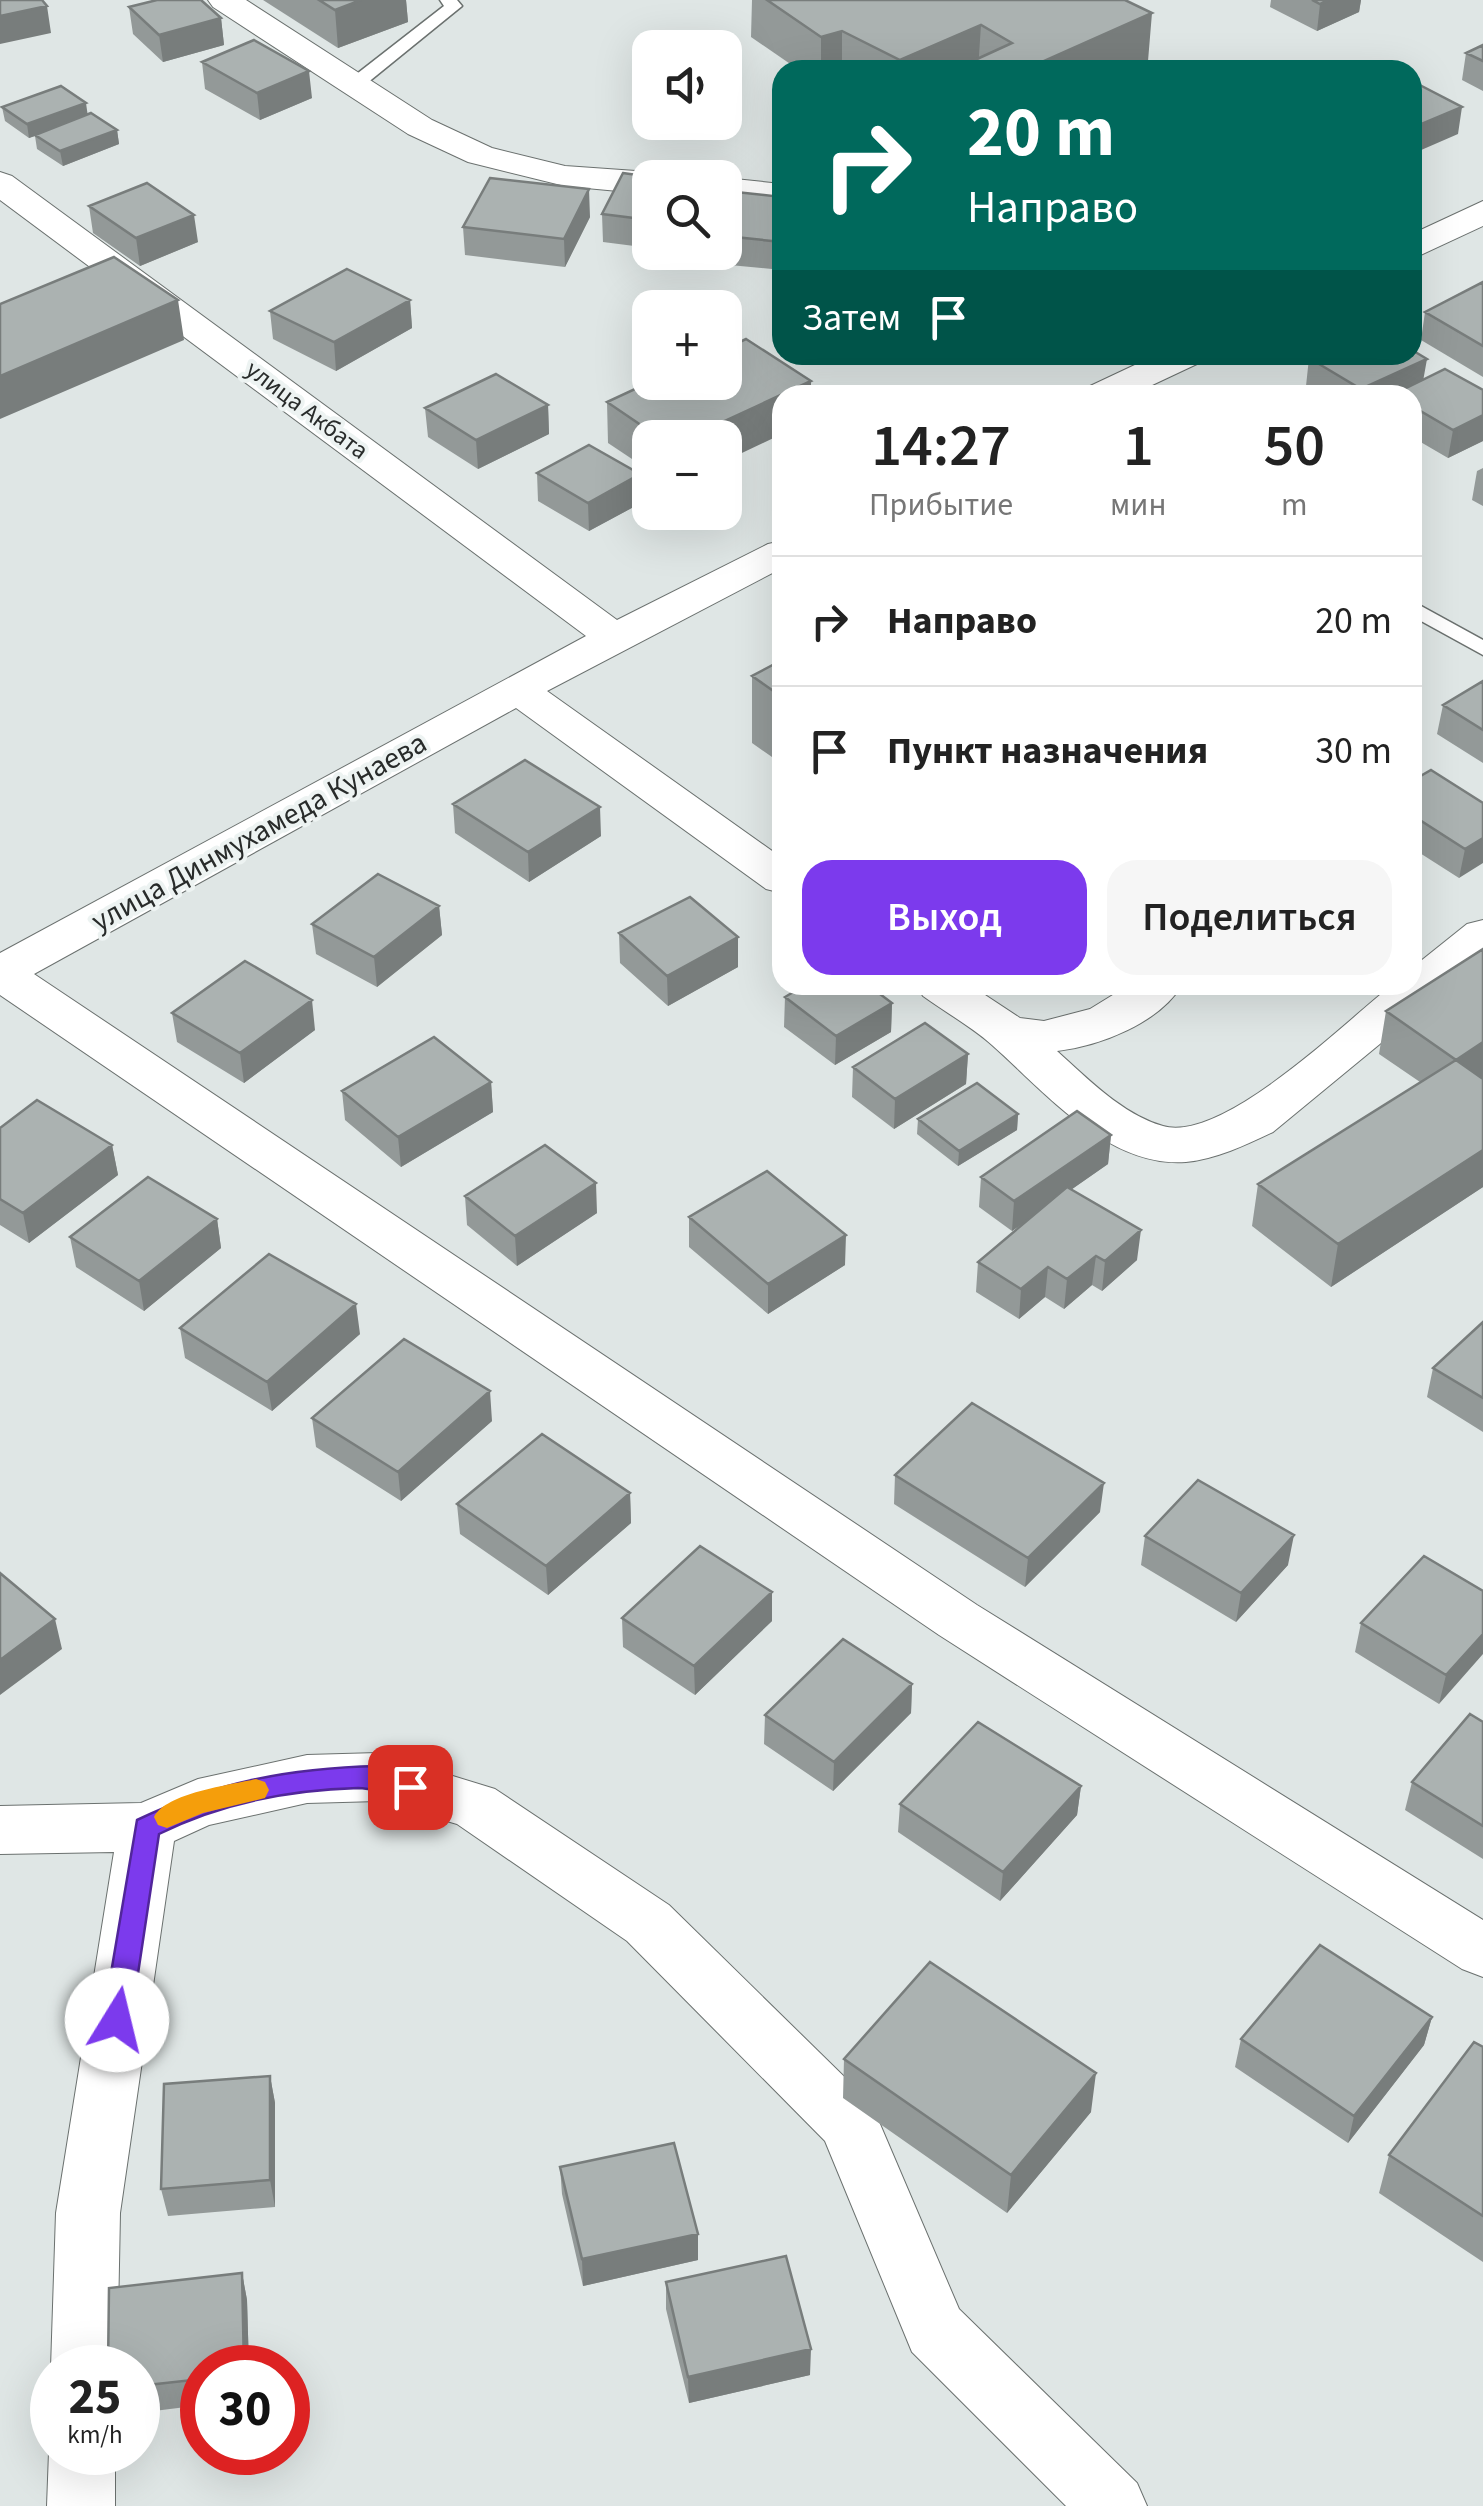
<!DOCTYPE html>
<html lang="ru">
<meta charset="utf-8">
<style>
body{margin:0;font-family:"Source Sans 3",sans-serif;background:#f6f6f6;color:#222;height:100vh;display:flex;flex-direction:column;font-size:38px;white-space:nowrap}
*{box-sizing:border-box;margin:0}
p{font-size:32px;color:#767676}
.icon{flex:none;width:55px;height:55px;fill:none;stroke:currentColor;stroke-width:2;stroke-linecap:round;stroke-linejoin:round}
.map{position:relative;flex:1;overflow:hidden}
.side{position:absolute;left:772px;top:385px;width:650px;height:610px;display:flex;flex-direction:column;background:#fff;border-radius:30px;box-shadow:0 10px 40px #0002}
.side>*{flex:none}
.hud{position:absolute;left:772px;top:60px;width:650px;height:305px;border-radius:30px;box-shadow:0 10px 40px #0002;background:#00695c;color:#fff;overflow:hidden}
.tools{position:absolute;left:632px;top:30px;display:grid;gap:20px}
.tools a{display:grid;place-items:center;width:110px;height:110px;border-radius:20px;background:#fff;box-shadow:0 10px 40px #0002;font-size:50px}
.speed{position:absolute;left:30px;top:2345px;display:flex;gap:20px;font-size:50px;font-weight:700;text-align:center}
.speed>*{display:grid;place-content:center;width:130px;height:130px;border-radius:50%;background:#fff;box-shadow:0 10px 40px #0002;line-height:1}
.speed small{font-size:25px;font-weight:400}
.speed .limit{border:15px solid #d22;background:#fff;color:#111}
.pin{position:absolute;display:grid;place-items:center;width:85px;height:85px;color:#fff;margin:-42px;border-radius:20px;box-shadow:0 5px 15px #0006}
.me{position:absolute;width:110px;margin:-55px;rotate:9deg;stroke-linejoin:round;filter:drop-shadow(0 0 8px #0008)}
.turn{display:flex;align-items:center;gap:35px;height:210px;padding:0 30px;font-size:45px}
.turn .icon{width:130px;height:130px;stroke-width:2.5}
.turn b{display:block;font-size:70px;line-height:85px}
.then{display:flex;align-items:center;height:95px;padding:0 30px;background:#0003;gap:20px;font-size:38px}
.eta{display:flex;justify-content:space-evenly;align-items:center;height:170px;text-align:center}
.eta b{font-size:60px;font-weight:600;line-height:70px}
.primary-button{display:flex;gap:20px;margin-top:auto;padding:20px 30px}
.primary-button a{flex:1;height:115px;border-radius:30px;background:#7c3aed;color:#fff;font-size:40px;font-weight:600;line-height:115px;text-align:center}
.primary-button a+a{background:#f6f6f6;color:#222}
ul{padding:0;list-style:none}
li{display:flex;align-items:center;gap:30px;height:130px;padding:0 30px;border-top:2px solid #e0e0e0}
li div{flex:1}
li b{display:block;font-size:38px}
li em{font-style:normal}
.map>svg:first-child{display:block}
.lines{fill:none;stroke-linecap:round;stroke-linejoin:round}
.lane-casing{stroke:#6b716f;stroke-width:3}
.street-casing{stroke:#6b716f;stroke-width:2}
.lane{fill:#fff;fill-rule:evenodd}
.street{fill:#fff;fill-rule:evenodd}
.wall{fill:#939998}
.shaded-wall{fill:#787d7c}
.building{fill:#abb2b1;stroke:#787d7c;stroke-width:2.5}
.route{fill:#7c3aed;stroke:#51269a;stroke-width:2.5}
.slow{fill:#f59e0b}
.labels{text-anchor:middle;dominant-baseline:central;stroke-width:8;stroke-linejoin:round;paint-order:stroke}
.far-street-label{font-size:25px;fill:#282b2a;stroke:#edf3f2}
.street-label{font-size:30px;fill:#282b2a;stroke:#edf3f2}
</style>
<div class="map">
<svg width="1483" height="2506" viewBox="0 0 1483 2506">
<rect width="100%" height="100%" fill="#dfe6e5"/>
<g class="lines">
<!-- lane casing -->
<g class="lane-casing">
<path id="lane" d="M440,0H457L462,6L361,88H349V80L444,6Z
M1412,601L1483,640V655L1412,616Z"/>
</g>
<!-- street casing -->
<g class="street-casing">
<path id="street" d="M208,0H246L432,120L492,148L565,166L650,172L664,178H650V194L565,186L468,162L408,134L213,7Z
M0,172L12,176L617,620L768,544L782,541V568L547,691L782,858V893L766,889L516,708L34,974L977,1605L1483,1920V1977L1462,1969L939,1635L0,995V953L586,636L0,200Z
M725,178L782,184V204L725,200Z
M1483,201V226L1412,259V234Z
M1156,355H1205L1199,363L1131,395H1082L1088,387Z
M1483,920V959L1273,1132C1246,1145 1216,1159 1186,1162C1108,1168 1044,1091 992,1045C972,1027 945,1012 923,996L916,985H970L1020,1018L1044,1021L1090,1009L1129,985H1182C1159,1023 1100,1046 1057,1051C1087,1078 1123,1115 1163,1126C1223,1143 1344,1023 1392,985H1412V968L1467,924Z
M378,1753L495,1789L669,1905L871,2103L959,2309L1137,2483L1147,2506H1066L912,2352L825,2141L627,1941L457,1824L378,1801L307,1803L209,1825L174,1841L120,2213L117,2368H52V2371L51,2368L56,2213L114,1852L0,1854V1806L141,1803L198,1779L307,1755Z
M52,2443V2452H115V2506H47L49,2452Z"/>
</g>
<!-- lane -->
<use href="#lane" class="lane"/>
<!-- street -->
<use href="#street" class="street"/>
</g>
<!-- wall -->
<path class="wall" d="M263,0H406L408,22L338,48Z
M752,0H1125L1148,61L1127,70H799L751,37Z
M1271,0H1361L1359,12L1317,31L1270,7Z
M129,7L221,18L224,45L163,62L133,34Z
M1483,45V91L1462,80L1466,53Z
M202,62L312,98L260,120L205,89Z
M2,107L87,115L117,130L119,144L63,166L37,149L35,136L29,138L5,121Z
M650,178V248L603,242L602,214Z
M782,197V270L719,264V252H725V220Z
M89,206L198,242L140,266L93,233Z
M590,217L565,267L465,255L463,227Z
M1483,282V377L1421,340L1425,312Z
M410,300L412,328L336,371L273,339L270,311Z
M1309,358L1483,390V441L1448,458L1412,437V395H1320L1306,386Z
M607,402L725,438H650V471L608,443Z
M548,405L549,434L478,469L428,437L425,408Z
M1483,468V506L1472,500L1477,471Z
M537,473L641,503L589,531L538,501Z
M782,660V764L752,743V676Z
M1483,681V763L1437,734L1443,705Z
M1412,781L1483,803L1459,878L1412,848Z
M453,804L601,836L529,882L455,833Z
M439,906L442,935L377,987L316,954L312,924Z
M619,933L738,937V967L668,1006L620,963Z
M1483,949V1187L1331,1287L1252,1226L1258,1184L1420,1082L1379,1054L1386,1011Z
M785,997L892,1003L891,1032L835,1065L784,1027Z
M172,1013L315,1030L244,1083L177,1042Z
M968,1054L966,1084L894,1129L852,1097L853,1067Z
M491,1082L493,1112L401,1167L345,1120L342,1091Z
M1018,1114L1017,1130L958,1166L917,1134L918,1119Z
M0,1128L112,1145L118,1175L29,1243L0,1225Z
M1111,1135L1108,1164L1072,1189L1137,1260L1102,1291L1092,1285L1064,1309L1045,1297L1019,1319L976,1292L978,1262L1029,1219L1012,1231L979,1207L981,1177Z
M465,1196L597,1213L517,1266L467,1225Z
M689,1217L845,1265L768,1314L689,1247Z
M217,1219L221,1248L144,1311L76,1267L70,1237Z
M1483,1322V1432L1427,1397L1433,1368Z
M180,1328L360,1334L272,1411L185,1358Z
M312,1418L492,1421L401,1501L316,1447Z
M895,1475L1100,1512L1025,1587L894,1504Z
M630,1493L631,1523L548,1595L460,1534L457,1504Z
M1145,1536L1288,1565L1236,1622L1141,1565Z
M1483,1591L1439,1704L1355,1652L1361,1623Z
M622,1618L772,1621L695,1695L623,1647Z
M912,1684L911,1713L833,1791L764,1744L765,1715Z
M1483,1722V1859L1405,1810L1412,1782Z
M1081,1786L1077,1815L1000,1901L898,1832L900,1804Z
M1432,2017L1424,2045L1348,2143L1235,2067L1241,2039Z
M1483,2047V2262L1379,2193L1389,2155Z
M844,2059L1091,2112L1007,2213L843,2098Z
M270,2076L275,2103V2207L168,2216L161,2189Z
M560,2167L698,2260L583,2286L562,2194Z
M242,2273L247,2300L249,2368H202V2405L138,2413V2368Z
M666,2282L810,2375L689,2403L666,2309Z"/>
<!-- shaded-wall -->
<path class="shaded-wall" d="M361,0H406L408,22L338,48L335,10Z
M1329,0H1361L1359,12L1317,31L1320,4Z
M47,6L51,33L0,44V16Z
M1152,13L1148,61L1127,70H1024Z
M221,18L224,45L163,62L159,35Z
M981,25L978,70H900V60Z
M842,31V70H821V37Z
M309,71L312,98L260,120L257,93Z
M86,103L88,117L29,138L27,124Z
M1462,107L1458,134L1412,154V128Z
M117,130L119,144L63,166L60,151Z
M589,189L590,217L565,267L564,239Z
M194,215L198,242L140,266L136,238Z
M178,300L184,340L0,419V376Z
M410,300L412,328L336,371L334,342Z
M1427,359L1422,387L1405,395H1360L1361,389Z
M811,381V395H782V434L725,461V438H688Z
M548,405L549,434L478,469L476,440Z
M1483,415V441L1448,458L1453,430Z
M640,474L641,503L589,531L588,503Z
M600,807L601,836L529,882L528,852Z
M1483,838V863L1459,878L1465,849Z
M439,906L442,935L377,987L374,957Z
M738,937V967L668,1006L667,976Z
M312,1000L315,1030L244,1083L240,1053Z
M892,1003L891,1032L835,1065L836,1036Z
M1483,1042V1078L1456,1060Z
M968,1054L966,1084L894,1129L895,1099Z
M491,1082L493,1112L401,1167L398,1137Z
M1018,1114L1017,1130L958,1166L959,1151Z
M1111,1135L1108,1164L1012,1231L1014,1201Z
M112,1145L118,1175L29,1243L23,1213Z
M1483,1150V1187L1331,1287L1338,1244Z
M596,1183L597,1213L517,1266L515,1236Z
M217,1219L221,1248L144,1311L139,1281Z
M1141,1230L1137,1260L1102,1291L1105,1261Z
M846,1235L845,1265L768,1314V1284Z
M1096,1256L1092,1285L1064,1309L1067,1279Z
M1048,1267L1045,1297L1019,1319L1021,1289Z
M356,1304L360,1334L272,1411L267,1382Z
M490,1391L492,1421L401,1501L398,1472Z
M1104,1483L1100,1512L1025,1587L1028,1558Z
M630,1493L631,1523L548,1595L546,1566Z
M1294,1535L1288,1565L1236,1622L1241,1593Z
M772,1592V1621L695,1695L694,1666Z
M55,1619L62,1649L0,1695V1660Z
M1483,1634V1654L1439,1704L1446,1675Z
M912,1684L911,1713L833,1791L834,1762Z
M1081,1786L1077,1815L1000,1901L1003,1872Z
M1432,2017L1424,2045L1348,2143L1354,2116Z
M1096,2073L1091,2112L1007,2213L1011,2175Z
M270,2076L275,2103V2207L270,2180Z
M698,2234V2260L583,2286L582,2259Z
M242,2273L247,2300L249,2368H244Z
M811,2349L810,2375L689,2403L688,2377Z"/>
<!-- building -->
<path class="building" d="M0,0H42L47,6L0,16Z
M157,0H201L221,18L159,35L129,7Z
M319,0H361L335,10Z
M767,0H1125L1152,13L1024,70H953L1012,43L981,25L900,60L842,31L821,37Z
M1312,0H1329L1320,4Z
M254,40L309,71L257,93L202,62Z
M1483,45V61L1466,53Z
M1412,81L1462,107L1412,128Z
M61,86L86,103L27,124L2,107Z
M91,113L117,130L60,151L35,135Z
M623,173L658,178H650V220L602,214Z
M490,178L589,189L564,239L463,227Z
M147,183L194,215L136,238L89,206Z
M736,192L782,197V242L725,236V220Z
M114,257L178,300L0,376V304Z
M347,269L410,300L334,342L270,311Z
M1483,282V346L1425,312Z
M746,339L811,381L688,438H660L607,402L650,382H725V349Z
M1412,350L1427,359L1361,389L1309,358L1316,355H1412Z
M1445,369L1483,390V415L1453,430L1412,406V395H1392Z
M496,374L548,405L476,440L425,408Z
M589,445L640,474L588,503L537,473Z
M782,660V697L752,676Z
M1483,681V730L1443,705Z
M525,760L600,807L528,852L453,804Z
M1431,770L1483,803V838L1465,849L1412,815V781Z
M378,874L439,906L374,957L312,924Z
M690,897L738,937L667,976L619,933Z
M1483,949V1042L1456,1060L1483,1079V1150L1338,1244L1258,1184L1456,1060L1386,1011Z
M245,961L312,1000L240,1053L172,1013Z
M805,985H868L892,1003L836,1036L785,997Z
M925,1023L968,1054L895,1099L853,1067Z
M434,1037L491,1082L398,1137L342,1091Z
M977,1083L1018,1114L959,1151L918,1119Z
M37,1100L112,1145L23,1213L0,1199V1128Z
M1077,1111L1111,1135L1014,1201L981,1177Z
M545,1145L596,1183L515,1236L465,1196Z
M767,1171L846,1235L768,1284L689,1217Z
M148,1177L217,1219L139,1281L70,1237Z
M1067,1187L1141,1230L1105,1261L1096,1256L1067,1279L1048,1267L1021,1289L978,1262Z
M269,1254L356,1304L267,1382L180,1328Z
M1483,1322V1398L1433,1368Z
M404,1339L490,1391L398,1472L312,1418Z
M972,1403L1104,1483L1028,1558L895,1475Z
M542,1434L630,1493L546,1566L457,1504Z
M1198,1480L1294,1535L1241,1593L1145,1536Z
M700,1546L772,1592L694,1666L622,1618Z
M1424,1556L1483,1591V1634L1446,1675L1361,1623Z
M0,1573L55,1619L0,1660Z
M843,1639L912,1684L834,1762L765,1715Z
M1470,1714L1483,1722V1826L1412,1782Z
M978,1722L1081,1786L1003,1872L900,1804Z
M1320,1945L1432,2017L1354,2116L1241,2039Z
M930,1962L1096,2073L1011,2175L844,2059Z
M1474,2042L1483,2047V2216L1389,2155Z
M270,2076V2180L161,2189L164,2084Z
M674,2143L698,2234L582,2259L560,2167Z
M786,2256L811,2349L688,2377L666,2282Z
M242,2273L244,2368H202V2379L138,2386V2368H108L109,2288Z"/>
<!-- route -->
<path class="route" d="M378,1766L419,1779L423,1787L419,1794C401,1800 377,1788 358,1788C288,1790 221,1803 159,1834L131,2020L127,2029L117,2033L107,2029L103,2020L137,1820C216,1782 290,1768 378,1766Z"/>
<!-- slow -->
<path class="slow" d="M256,1779L265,1782L269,1790L265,1798L203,1813L167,1828L158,1825L154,1817C166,1793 230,1785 256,1779Z"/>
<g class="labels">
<!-- far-street labels -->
<g class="far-street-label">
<text transform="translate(307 410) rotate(37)">улица Акбата</text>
</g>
<!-- street labels -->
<g class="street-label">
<text transform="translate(259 832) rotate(-29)">улица Динмухамеда Кунаева</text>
</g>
</g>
</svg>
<div class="tools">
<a><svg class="icon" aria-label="sound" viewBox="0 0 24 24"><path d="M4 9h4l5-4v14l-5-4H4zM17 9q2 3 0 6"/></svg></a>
<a><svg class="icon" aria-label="search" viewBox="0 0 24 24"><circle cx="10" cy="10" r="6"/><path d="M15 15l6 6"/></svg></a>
<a>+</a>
<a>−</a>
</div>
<div class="speed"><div>25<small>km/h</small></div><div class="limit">30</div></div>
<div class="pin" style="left:410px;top:1787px;background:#d93025"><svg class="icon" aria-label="arrive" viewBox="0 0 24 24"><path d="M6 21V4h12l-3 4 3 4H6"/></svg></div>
<svg class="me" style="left:117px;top:2020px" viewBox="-20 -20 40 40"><circle r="19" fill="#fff"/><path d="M0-13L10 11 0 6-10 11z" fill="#7c3aed"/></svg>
<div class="hud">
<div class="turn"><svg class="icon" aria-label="right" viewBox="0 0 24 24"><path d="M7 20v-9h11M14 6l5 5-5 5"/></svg><div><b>20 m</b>Направо</div></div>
<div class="then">Затем<svg class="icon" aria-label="arrive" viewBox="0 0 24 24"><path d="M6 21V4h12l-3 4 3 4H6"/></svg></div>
</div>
<section class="side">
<div class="eta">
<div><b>14:27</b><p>Прибытие</p></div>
<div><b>1</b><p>мин</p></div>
<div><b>50</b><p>m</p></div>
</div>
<ul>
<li><svg class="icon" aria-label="right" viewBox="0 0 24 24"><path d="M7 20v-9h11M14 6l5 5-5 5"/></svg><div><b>Направо</b></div><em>20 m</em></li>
<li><svg class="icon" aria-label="arrive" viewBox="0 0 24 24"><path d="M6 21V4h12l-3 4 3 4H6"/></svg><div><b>Пункт назначения</b></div><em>30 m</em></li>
</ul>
<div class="primary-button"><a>Выход</a><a>Поделиться</a></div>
</section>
</div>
